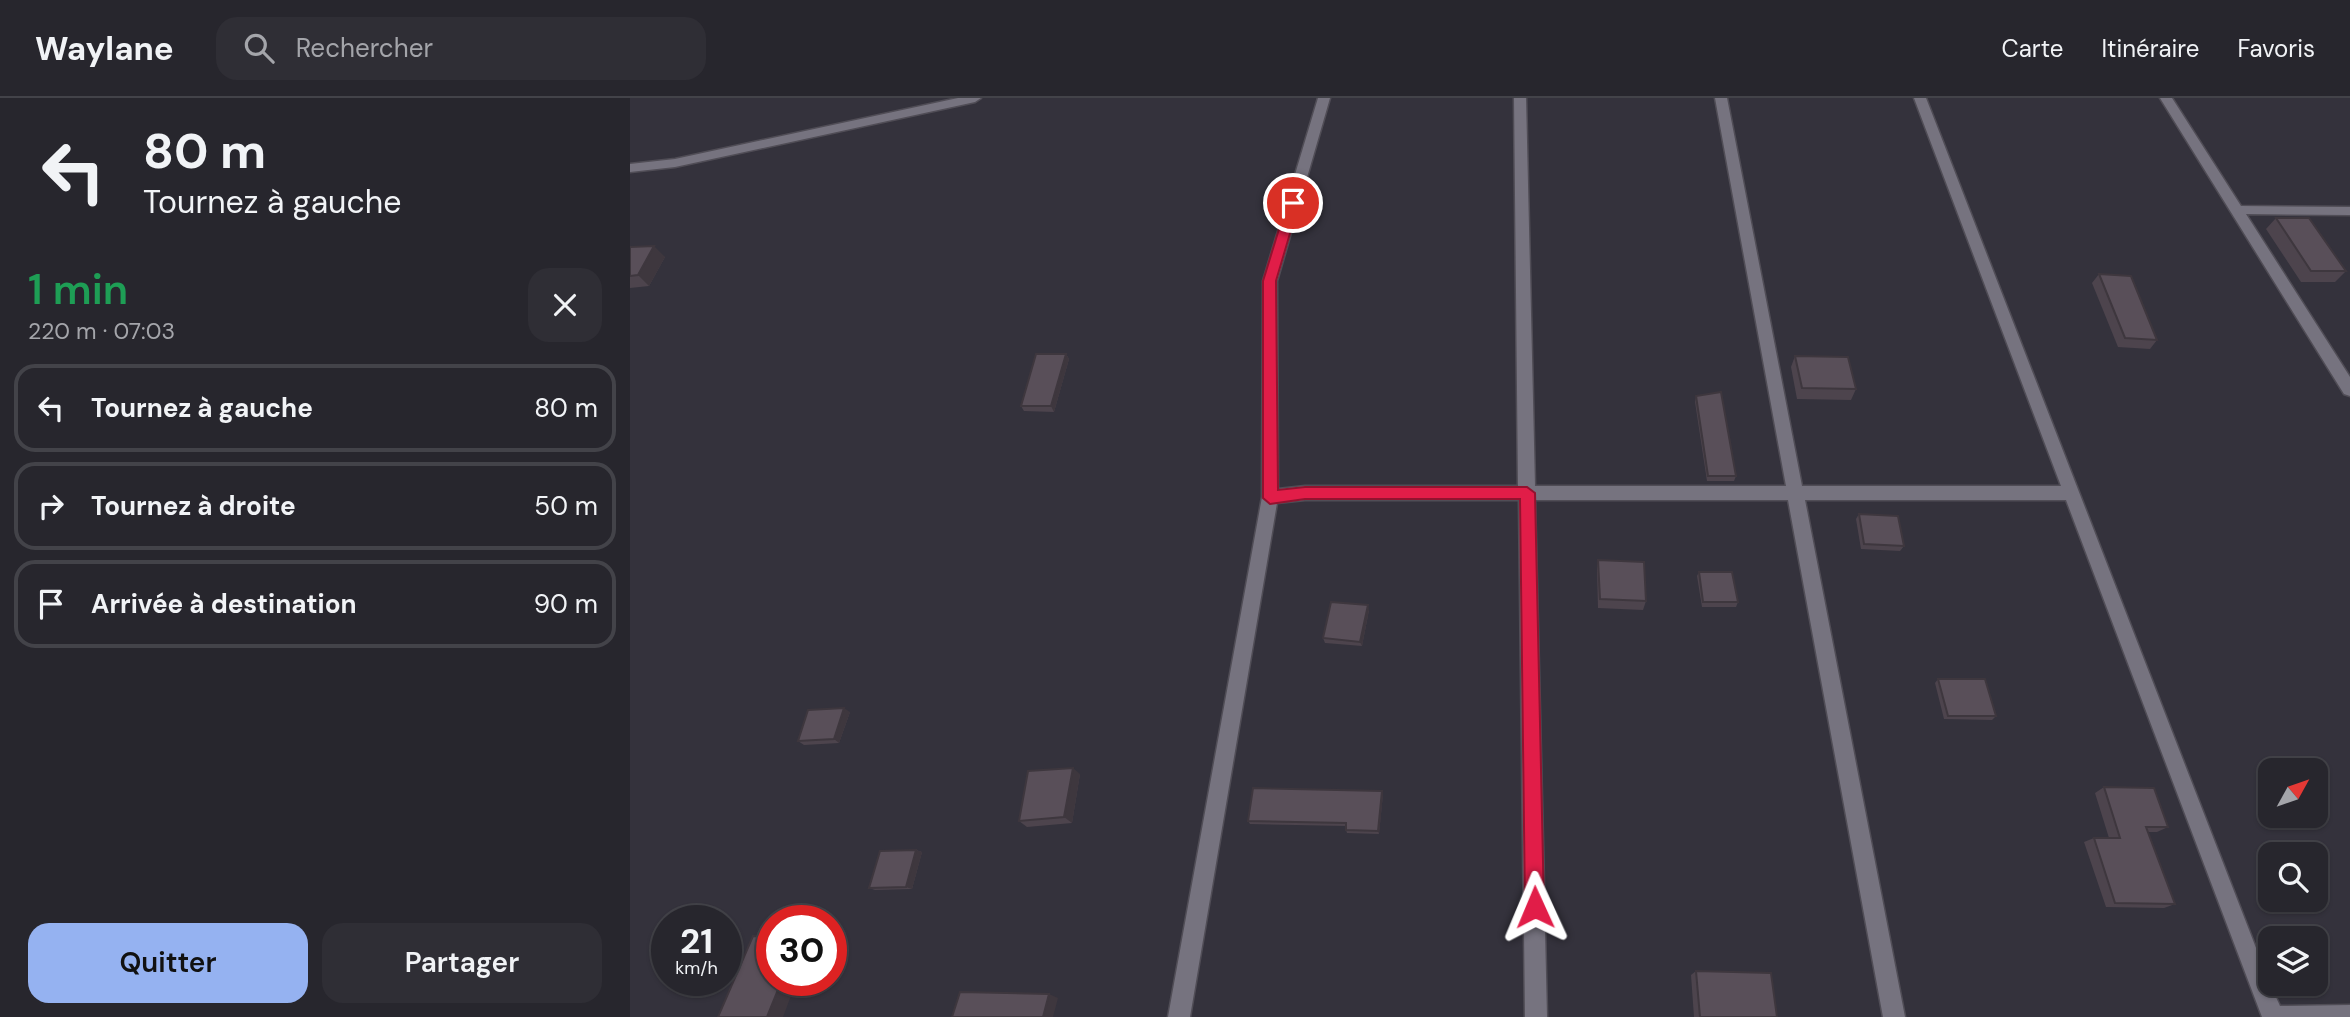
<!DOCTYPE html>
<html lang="fr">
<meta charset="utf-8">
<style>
body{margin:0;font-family:"DM Sans",sans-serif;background:#2f2e35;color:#f1f3f6;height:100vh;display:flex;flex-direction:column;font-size:26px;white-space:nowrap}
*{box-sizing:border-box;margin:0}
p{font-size:23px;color:#a4a5aa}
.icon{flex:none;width:38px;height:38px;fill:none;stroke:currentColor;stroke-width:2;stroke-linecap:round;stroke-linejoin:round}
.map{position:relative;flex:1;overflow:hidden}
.side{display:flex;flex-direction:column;background:#27262d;width:630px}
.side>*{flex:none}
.banner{background:#27262d;color:#f1f3f6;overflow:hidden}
.needle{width:46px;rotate:50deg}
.controls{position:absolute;left:1628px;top:660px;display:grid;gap:14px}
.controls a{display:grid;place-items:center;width:70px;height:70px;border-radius:14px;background:#27262d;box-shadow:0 2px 5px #0004,0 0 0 2px #434349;font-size:35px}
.speed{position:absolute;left:21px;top:807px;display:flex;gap:14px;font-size:35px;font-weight:700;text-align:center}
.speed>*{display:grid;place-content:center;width:91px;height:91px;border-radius:50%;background:#27262d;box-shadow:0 2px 5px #0004,0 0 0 2px #434349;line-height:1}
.speed small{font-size:18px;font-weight:400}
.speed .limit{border:10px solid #d22;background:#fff;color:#111}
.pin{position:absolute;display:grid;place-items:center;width:60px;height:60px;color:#fff;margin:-30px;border:4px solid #fff;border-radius:50%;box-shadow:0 2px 7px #0007}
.me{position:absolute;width:77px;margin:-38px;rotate:359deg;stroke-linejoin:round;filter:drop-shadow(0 0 5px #0008)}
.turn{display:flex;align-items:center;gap:24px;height:147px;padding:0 28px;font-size:32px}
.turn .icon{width:91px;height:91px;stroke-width:2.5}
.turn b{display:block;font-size:49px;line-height:60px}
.round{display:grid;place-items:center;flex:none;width:74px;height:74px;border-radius:21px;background:#2f2e35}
.head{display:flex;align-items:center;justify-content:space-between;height:119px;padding:0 28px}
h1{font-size:42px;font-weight:600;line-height:52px;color:#1e9e55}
.button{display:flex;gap:14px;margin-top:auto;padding:14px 28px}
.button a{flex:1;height:80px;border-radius:21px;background:#95b2f1;color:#111;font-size:28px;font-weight:600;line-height:80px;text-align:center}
.button a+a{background:#2f2e35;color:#f1f3f6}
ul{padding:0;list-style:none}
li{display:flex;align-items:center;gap:21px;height:88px;margin:0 14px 10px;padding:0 14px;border:4px solid #434349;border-radius:21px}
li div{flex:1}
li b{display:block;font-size:26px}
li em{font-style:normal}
header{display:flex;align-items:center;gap:42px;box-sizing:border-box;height:98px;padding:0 35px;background:#27262d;border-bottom:2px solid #434349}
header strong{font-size:33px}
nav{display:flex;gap:38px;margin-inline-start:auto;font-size:24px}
.search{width:490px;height:63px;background:#2f2e35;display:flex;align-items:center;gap:18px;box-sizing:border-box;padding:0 24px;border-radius:21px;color:#a4a5aa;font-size:26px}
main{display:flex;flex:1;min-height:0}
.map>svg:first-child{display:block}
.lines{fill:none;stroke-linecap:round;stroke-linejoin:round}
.minor-casing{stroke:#504d56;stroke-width:3}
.minor{fill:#76737f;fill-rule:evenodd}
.wall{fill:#4d444d}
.shaded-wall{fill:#3e373e}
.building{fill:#594f59;stroke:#3e373e;stroke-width:2}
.route{fill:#e11d48;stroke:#92132f;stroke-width:2}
</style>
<header>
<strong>Waylane</strong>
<div class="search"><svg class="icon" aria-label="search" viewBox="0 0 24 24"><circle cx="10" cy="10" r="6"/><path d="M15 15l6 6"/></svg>Rechercher</div>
<nav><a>Carte</a><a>Itinéraire</a><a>Favoris</a></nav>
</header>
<main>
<section class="side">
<div class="banner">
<div class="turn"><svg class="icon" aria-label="left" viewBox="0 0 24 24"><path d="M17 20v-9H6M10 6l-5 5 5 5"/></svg><div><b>80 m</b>Tournez à gauche</div></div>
</div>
<div class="head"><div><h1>1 min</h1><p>220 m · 07:03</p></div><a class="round"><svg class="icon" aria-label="close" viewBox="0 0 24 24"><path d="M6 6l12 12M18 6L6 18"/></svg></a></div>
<ul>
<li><svg class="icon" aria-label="left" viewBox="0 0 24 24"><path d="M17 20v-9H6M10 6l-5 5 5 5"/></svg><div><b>Tournez à gauche</b></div><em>80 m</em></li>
<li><svg class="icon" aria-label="right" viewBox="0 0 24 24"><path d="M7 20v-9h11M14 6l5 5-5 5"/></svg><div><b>Tournez à droite</b></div><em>50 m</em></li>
<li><svg class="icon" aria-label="arrive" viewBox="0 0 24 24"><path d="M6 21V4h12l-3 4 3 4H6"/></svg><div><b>Arrivée à destination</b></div><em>90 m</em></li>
</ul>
<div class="button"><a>Quitter</a><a>Partager</a></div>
</section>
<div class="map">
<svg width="1720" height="919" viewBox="0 0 1720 919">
<rect width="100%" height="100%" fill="#34323c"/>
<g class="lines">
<!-- minor casing -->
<g class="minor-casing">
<path id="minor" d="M328,0H351L345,4L45,69L0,74V66L45,61Z
M688,0H700L647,183L648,391L675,388H888L884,0H896L905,388H1156L1085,0H1097L1172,388H1431L1284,0H1296L1640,886L1650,908L1720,907V919H1632L1436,402H1175L1275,919H1253L1158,402H905L917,919H895L889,402H675L647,405L560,919H538L632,399L633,183Z
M1530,0H1542L1611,108L1720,109V117L1616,116L1720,279V298L1714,296Z"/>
</g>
<!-- minor -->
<use href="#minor" class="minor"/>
</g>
<!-- wall -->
<path class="wall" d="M1646,120L1716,173L1705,184H1671L1636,131Z
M0,149L35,159L19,188L0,190Z
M1469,176L1527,242L1520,251L1488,249L1462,185Z
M436,256L439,261L424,314L394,313L391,308Z
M1165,258L1226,291L1221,302L1167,301L1161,269Z
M1066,298L1106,378L1104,383H1077L1065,304Z
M1229,416L1274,448L1270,453L1231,451L1226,421Z
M968,462L1016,503L1013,512L968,510L967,471Z
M1069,474L1108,504L1106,509H1072L1067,478Z
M739,512L732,548L695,545L693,540Z
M1308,581L1366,618L1362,622L1314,621L1305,585Z
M220,614L209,645L174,647L168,643Z
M450,676L442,725L397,729L389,723Z
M1474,689L1538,729L1527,734H1518L1545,806L1534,810L1476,809L1454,744L1464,740H1479L1465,695Z
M752,693L753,696L749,736L717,735L716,732V728L620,726L618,723Z
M286,752L292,754L282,791L245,792L239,790Z
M1066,873L1147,919H1064L1061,877Z"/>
<!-- shaded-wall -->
<path class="shaded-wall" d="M24,148L35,159L19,188L8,177Z
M436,256L439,261L424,314L421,308Z
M738,507L739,512L732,548L730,544Z
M214,610L220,614L209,645L204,641Z
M443,670L450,676L442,725L434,719Z
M752,693L753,696L749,736L748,733Z
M286,752L292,754L282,791L276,789Z
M152,882H167L153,919H137Z
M419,896L428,900L423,919H413Z"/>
<!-- building -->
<path class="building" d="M1646,120H1679L1716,173H1681Z
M24,148L8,177L0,178V149Z
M1469,176L1501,178L1527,242L1495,240Z
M406,256H436L421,308H391Z
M1165,258L1218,259L1226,291L1172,290Z
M1091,294L1106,378H1078L1066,298Z
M1229,416L1268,418L1274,448L1234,446Z
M968,462L1014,464L1016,503L970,501Z
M1069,474H1102L1108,504H1073Z
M701,504L738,507L730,544L693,540Z
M1308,581H1355L1366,618H1318Z
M214,610L204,641L168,643L178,612Z
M443,670L434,719L389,723L398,673Z
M1474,689L1524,690L1538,729H1516L1545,806L1485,805L1464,740H1490Z
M623,690L752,693L748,733L716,732V725L618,723Z
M286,752L276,789L239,790L250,753Z
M123,838L142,839V882H152L137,919H88Z
M1066,873L1141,875L1147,919H1070Z
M330,894L419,896L413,919H322Z"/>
<!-- route -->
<path class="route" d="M663,101L669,105L646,183L648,392L675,389H897L905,395L914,809L912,816L905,818L898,816L895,809L890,401H675L640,406L633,400V183L657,105Z"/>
</svg>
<div class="controls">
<a><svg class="needle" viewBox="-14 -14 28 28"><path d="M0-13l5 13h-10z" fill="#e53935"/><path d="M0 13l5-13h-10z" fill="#a4a5aa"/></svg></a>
<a><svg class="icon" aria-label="search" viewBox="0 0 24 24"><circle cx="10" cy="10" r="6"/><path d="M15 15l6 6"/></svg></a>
<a><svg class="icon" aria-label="layers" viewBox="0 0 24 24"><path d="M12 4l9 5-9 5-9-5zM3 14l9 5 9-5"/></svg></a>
</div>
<div class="speed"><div>21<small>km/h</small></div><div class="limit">30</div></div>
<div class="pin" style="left:663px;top:105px;background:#d93025"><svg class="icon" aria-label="arrive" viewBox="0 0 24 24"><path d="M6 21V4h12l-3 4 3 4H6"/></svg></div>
<svg class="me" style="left:905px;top:809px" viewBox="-20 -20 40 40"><path d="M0-17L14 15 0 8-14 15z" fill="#e11d48" stroke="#fff" stroke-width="4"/></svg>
</div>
</main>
